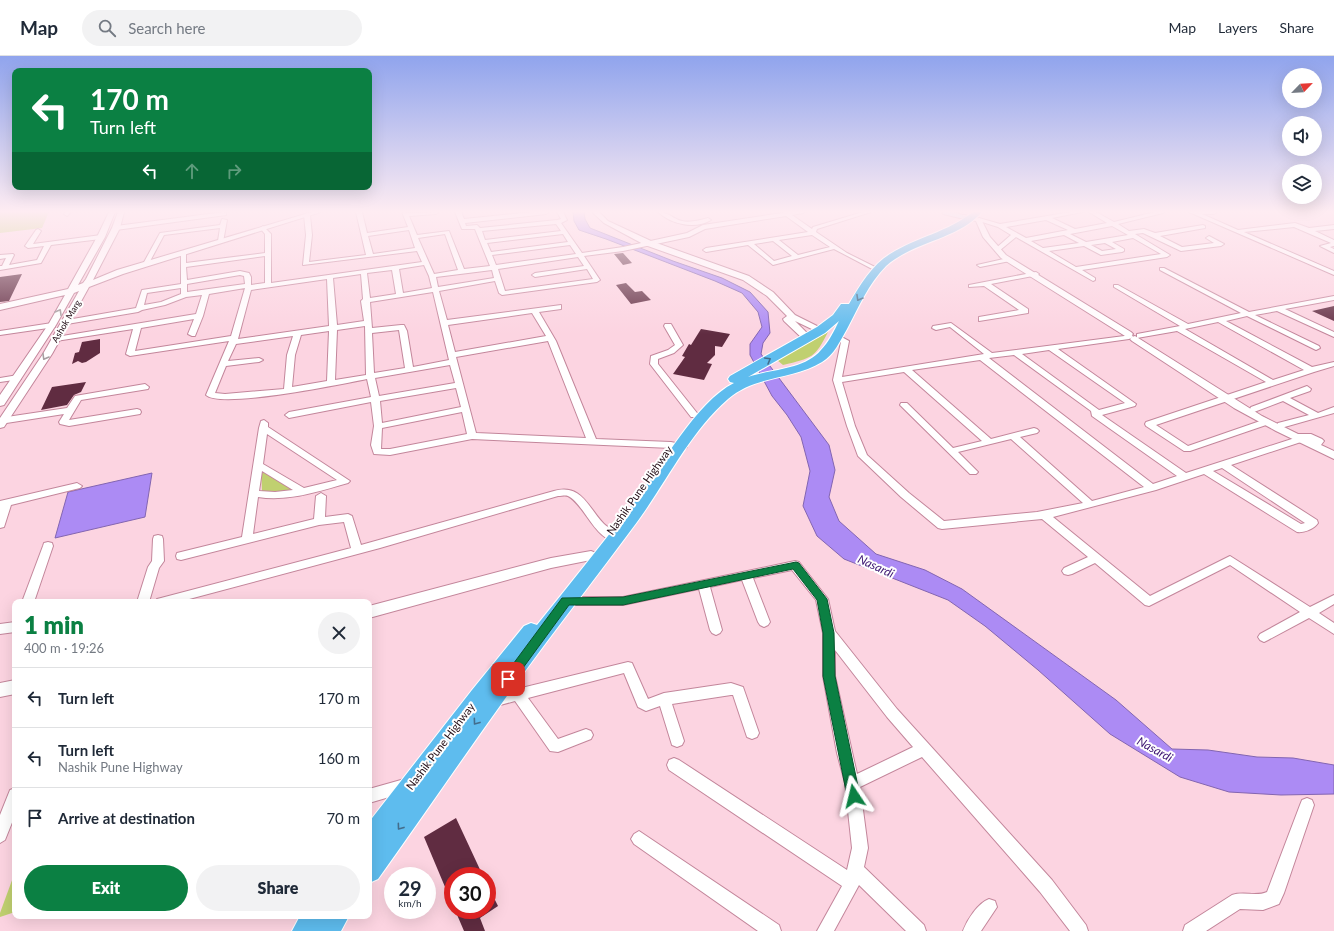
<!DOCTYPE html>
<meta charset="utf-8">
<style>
body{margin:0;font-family:Lato,sans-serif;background:#f2f2f3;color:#1f2937;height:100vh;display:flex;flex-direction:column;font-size:15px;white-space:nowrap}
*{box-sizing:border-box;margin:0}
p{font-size:13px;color:#747a83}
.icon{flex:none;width:22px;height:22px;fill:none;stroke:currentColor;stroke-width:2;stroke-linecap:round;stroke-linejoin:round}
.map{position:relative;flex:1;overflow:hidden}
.sheet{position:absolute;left:12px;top:543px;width:360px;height:320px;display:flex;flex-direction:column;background:#fff;border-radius:8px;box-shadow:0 4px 16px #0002}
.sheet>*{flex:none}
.banner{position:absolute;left:12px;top:12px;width:360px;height:122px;border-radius:8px;box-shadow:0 4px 16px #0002;background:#0b8043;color:#fff;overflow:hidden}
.needle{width:26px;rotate:65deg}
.tools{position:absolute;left:1282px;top:12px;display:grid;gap:8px}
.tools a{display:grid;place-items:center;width:40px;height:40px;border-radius:50%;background:#fff;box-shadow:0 4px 16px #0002;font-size:20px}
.speed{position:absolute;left:384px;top:811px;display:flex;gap:8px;font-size:20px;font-weight:700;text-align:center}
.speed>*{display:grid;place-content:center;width:52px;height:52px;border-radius:50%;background:#fff;box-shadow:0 4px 16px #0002;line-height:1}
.speed small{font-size:10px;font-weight:400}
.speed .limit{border:6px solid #d22;background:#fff;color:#111}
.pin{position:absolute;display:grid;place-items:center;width:34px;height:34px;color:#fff;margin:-17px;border-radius:8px;box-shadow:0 2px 6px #0006}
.me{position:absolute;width:44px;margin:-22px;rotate:350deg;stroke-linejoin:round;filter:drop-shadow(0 0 3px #0008)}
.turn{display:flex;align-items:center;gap:14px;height:84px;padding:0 12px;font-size:18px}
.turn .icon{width:52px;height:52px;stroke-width:2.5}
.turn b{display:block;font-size:28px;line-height:34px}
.lanes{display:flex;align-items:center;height:38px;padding:0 12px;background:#0003;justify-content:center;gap:20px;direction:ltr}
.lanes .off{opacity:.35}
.round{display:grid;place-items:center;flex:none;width:42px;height:42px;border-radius:21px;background:#f2f2f3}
.head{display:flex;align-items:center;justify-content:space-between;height:68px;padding:0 12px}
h1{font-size:24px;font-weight:800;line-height:30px;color:#0b8043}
.cta{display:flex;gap:8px;margin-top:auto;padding:8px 12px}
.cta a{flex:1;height:46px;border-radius:24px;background:#0b8043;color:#fff;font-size:16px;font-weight:800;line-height:46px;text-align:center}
.cta a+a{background:#f2f2f3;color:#1f2937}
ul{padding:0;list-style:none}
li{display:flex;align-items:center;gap:12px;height:60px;padding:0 12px;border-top:1px solid #e0e1e3}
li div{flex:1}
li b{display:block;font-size:15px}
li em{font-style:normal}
header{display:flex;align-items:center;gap:24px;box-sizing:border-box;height:56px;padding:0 20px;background:#fff;border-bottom:1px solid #e0e1e3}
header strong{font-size:19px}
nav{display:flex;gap:22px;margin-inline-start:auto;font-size:14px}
.search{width:280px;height:36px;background:#f2f2f3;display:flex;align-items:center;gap:10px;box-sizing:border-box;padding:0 14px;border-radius:22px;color:#747a83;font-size:15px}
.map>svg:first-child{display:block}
.green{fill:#c0d070}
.water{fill:#ac8bf4;stroke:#8365b1}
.building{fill:#602c41}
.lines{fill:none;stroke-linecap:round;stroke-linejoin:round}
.minor-casing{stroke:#c3869b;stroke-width:2}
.tertiary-casing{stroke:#c3869b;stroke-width:2}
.secondary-casing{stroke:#c3869b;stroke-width:2}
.trunk-casing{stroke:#fff;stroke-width:2}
.minor{fill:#fff;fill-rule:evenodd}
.tertiary{fill:#fff;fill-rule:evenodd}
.secondary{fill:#c3e6f8;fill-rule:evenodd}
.trunk{fill:#5ebcee;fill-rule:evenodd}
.oneway{stroke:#436d8c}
.oneway2{stroke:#a79ea1}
.route{fill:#0b8043;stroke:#07532c}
.labels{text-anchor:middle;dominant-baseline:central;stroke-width:4;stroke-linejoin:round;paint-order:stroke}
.far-street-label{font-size:9px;fill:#220c15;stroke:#fff}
.street-label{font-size:11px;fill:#220c15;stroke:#fff}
.water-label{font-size:12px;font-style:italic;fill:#3e1773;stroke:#fff}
</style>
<header>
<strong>Map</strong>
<div class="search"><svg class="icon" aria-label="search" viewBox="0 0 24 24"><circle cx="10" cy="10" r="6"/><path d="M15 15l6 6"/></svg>Search here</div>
<nav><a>Map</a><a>Layers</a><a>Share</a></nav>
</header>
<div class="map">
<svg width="1334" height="875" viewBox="0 0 1334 875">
<rect width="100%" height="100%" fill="#fcd4e1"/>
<!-- green -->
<path class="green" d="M0,156H49L42,172L0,177Z
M828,276C815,302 812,302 783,309L777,304Z
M261,413L295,435L266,439L262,435Z
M15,816V856L0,861V857Z"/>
<!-- water -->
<path class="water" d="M573,156H584L585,163L590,172L673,205L722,222L750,236L768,256L770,277L763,287L761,298L829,389L835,414L829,441L839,465L876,498L925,514L962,533L1116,644L1172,693L1208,694L1257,701L1293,702L1334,709V738L1281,739L1229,736L1180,721L1110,678L1038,614L985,570L948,544L844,503L817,480L803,450L810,415L801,381L787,359L772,340L750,299V288L762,271L758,256L742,237L715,225L606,183L579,174L574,165Z
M152,417L145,461L55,482L68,436Z"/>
<!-- building -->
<path class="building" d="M623,197L632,207L623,209L614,198Z
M22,218L9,245L0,246V221Z
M626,227L635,236L642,235L651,244L631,248L616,229Z
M1334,250V265L1312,255Z
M701,273L730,278L722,291L715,290V299L707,307L712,308L704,324L673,318L685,301L682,300L689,288L691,289Z
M100,283V297L86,306L82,307L78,305L72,308L75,297L79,296L82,286Z
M86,326L81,336L74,339L67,349L41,354L52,331Z
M456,762L483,820H453V850L424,781Z
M487,828L498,850L480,862L485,875H464L455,854H487Z"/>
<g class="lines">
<!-- minor casing -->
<g class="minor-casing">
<path id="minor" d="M65,156H71L67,160L64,158Z
M224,156L226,157V159L116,174L113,172L116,170Z
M356,156H362L367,177L408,171L402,156L408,157L439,156L436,158L409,160L417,179L449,175L464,213L490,210L475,173H462L455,156H461L464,163L533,156H549L546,158L465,167L466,170L477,169L480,172L557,164L561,163L557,156H563L567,164L561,167L582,197L623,191L687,177L703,169L782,157L783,156H804L803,157L792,159L812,173L813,171L863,156H871L817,173L816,176L847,197L881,214L876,215L834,193L773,209L748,189L706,196L703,194L706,192L808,176L786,160L705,173L689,181L623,195L584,200L600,224L597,226L502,239L499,237L495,225L439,235L447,264L561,249V253L539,256L556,285L596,383L671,386L685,389L687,391L685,393L671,392L472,383L390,399L374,398L371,389L374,370L371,346L289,362L285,359L289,356L371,341L367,323C342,328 221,353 206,339L229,285L130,300L126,298L133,273L56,285L52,283L56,281L196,258L202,239L186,241L165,249L142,254L138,256L67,268L63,266L67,264L136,252L142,234L181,228V196L186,197V207L265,197V178L260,172L263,170L271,178V227L422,206L417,195L303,209L306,179L304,159L307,157L310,159L312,179L309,206L366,199ZM556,168L561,175L485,184L482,175ZM409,174L415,192L373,198L368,180ZM445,178L458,214L434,218L418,182ZM563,178L568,186L491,196L487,187ZM812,179L830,191L798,199L779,184ZM773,185L792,200L774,205L754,188ZM570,189L576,198L496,209L492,199ZM265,200V227L251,229V221L249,217L240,215L187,224L186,211ZM578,201L584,210L535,217L532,219L535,221L587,213L593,223L505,235L498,213ZM424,209L429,220L432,232L403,237L399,213ZM392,214L396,238L370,242L367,217ZM492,214L494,222L438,231L436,221ZM361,218L363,243L361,245L364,265L337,269L333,222ZM240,219L244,220L245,228L187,236V228ZM327,223L329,270L238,283L251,234ZM181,232V238L161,246L144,249L147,237ZM245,232L231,280L135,295L141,272L194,263L188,278L192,280H195L203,260L209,238ZM433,236L449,304L413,311L407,275L404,269H401L372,272L370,246ZM532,257L546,280L455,296L448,269ZM365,270L366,319L335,324L337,274ZM399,274L405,312L374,317L372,277ZM329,275L327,325L292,331L295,299L301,279ZM293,280L287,299L284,333L225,338L215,337L226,310L259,306L263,304L259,302L228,305L236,288ZM548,285L586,382L476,377L456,301ZM450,309L455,327L379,340L375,322ZM456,332L461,351L382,367L380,345ZM462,356L467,378L390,393H381L382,372Z
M658,156C667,155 673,163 682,165C690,167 700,164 708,162L711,164C695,174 671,168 658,156Z
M1071,156H1082L1052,162L1075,173L1107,167L1089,156H1096L1114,166L1155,156H1164L1163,157L1118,168L1129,175L1144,173L1155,177L1203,169L1205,170V172L1160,180L1182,191L1214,187L1206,182L1209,180L1224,188L1221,190L1181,195L1143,177L1135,178L1170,199L1167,201L1082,214L1095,222V224L1093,225L1016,181L999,195H995V193L1011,179L998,171L976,164L979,162L1000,168ZM1046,164L1068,174L1026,182L1006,171ZM1112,170L1128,179L1086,186L1070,178ZM1064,179L1079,187L1043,192L1031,185ZM1133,182L1161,198L1076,211L1049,195L1084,190L1101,199L1122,196L1124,195V193L1112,186ZM1105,187L1116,193L1102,195L1091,189Z
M1189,156H1217L1214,158H1202L1238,174L1295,167L1309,172L1334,169V173L1315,175L1334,184V190L1330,191L1334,193V197L1320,190L1331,187L1294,171L1244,176L1334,215V219Z
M222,163L227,164L223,186L218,185L220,172L164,179L148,209L143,208L160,177L220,169Z
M38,173L41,175L33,188L101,179L104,181L101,183L51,189L41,207L0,214V210H2L6,202L0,203V199L13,198L14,199L9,209L37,204L44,190L28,192L25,190L36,174Z
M1008,202L1010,203V205L980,211L977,209Z
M1160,212H1164L1249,256L1334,240V244L1285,253L1334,276V281L1277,255L1255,259L1319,290L1320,292L1316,294L1247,260L1226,265L1312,311L1334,306V310L1314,316L1156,369L1188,390L1263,364L1266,363L1270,366L1269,368L1190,395H1184L1146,370L1145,368L1146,366L1266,326L1177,275L1137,282V278L1180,270L1114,231V229H1118L1188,268L1241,257L1160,214ZM1218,266L1304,314L1273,324L1185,273Z
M1036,216L1039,218L1038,219L991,228L1028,253V257L979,265V261L1019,254L984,230L969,231V229Z
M52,267H55V271L0,279V275Z
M951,267L992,297L1132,279L1133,281L1129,283L1058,293L1136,348L1135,350L1102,359L1186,417L1298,381H1304L1306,383L1304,385L1231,409L1317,464L1318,467C1314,473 1304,477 1297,476L1204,418L1156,434L1053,461L1150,540L1230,500L1310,551L1334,539V548L1319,557L1334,567V578L1309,562L1268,584L1264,586L1260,584L1258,581L1260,578L1300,556L1230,509L1149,550L1145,549L1095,507L1072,518L1068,519L1064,518L1062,515L1064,512L1088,501L1042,463L942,473L938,472L901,441L858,400L847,370L833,324L841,286L832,280L836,278L849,285L842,321L984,298L950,271L936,274L932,272L933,270ZM1049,294L1125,347L1099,354L1022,298ZM1014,299L1091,355L1092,360L1177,420L1153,428L989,302ZM980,304L1144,431L1092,445L1020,381L1037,377L1039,375L1037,373L1034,372L991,383L912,314ZM904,316L982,385L953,392L907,347H901L900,349L970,418H976L978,416L958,396L1011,383L1083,447L1037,456L944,465L909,437L867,399L855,370L842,326ZM1222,412L1305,467L1301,468L1213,415Z
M665,268H671L683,289L674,297L658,303V308L697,357L698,359L697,361H691L650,308L651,300L668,294L675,289L664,270Z
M18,319H21V323L0,326V322Z
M145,328L149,331L148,333L81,344L69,364L137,353L140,354L141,356L140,358L69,370L60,368L59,366L64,358L0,368V362L67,352L75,340Z
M1307,330L1311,333L1310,335L1290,342L1318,357L1334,351V357L1281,372L1278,371L1277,369L1278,367L1309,359L1283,345L1254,356L1250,353L1251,351Z
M264,364L268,367V371L350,425L348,427C320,435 288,446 258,441L253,478L314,463L316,440L321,437L326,440L325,461L348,458L352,460L361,489L554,435C582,427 588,452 604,468C609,473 618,475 621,481L620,484C597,490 585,448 568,440C565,439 562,440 558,440L380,492L178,546H155L157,543L161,542L351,492L344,466L319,469L181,504L177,503L176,500L177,497L242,481L259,372L261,365ZM267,378L337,424L304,432L263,408ZM262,415L293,434L275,436L259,435Z
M77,427L82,430L80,432L11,449L5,468L4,471L0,472V445Z
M158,479L162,480L163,483L164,505L159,512L149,546H137L148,511L152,505L153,483L154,480Z
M48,486L52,487L53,490L34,546H22L43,490L44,487Z
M795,505L799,506L828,543L835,575L897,653L1052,824L1086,869L1088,875H1070L1040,836L922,701L860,731L868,792L864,811L924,869L926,875H906L859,829L834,875H817L842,830L669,714L667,709L669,704L674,702L679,704L847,814L852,792L845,727L837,697L823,620V577L816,544L792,514L753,522L770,566L768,569L764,571L760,569L758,566L742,524L710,531L722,574L720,577L716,579L712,577L710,574L699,533L623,549H566L562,548L560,545L562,542L566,541H623ZM835,594L887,661L913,691L857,718L835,620Z
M15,566V576L0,578V568Z
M628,606L632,607L648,643L664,637L731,627L743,631L759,677L757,681L752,683L747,681L733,639H731L672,648L684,685L682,689L677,691L672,689L660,650L646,655L638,651L624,617L528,642L558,683L586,673L591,675L593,679L591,683L558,696L550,695L515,645L493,651L488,649L486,645L488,641L493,639Z
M408,722L413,724L415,729L413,734L369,747V733Z
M15,732V759L5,784L0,787V759L10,734Z
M1307,742L1312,744L1314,749L1284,837L1279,848L1263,854L1240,853L1206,875H1183L1185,869L1232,839C1244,835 1256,841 1267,836L1300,749L1302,744Z
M639,775L779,869L781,875H758L634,788L631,783L634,778Z
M989,843L995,845L997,851L981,875H963C967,864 978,847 989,843Z"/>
</g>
<!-- tertiary casing -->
<g class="tertiary-casing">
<path id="tertiary" d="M109,156H115L105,181L78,229L83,227L86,223L112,172L118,156H124L120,172L93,224L117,214L312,156H321L123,218L89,231L52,298L4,371L0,372V362L43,298L79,235L74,237L56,269L4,349L0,350V339L48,269L65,239L0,254V248L68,233L97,181Z
M592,156H599L608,165L651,185L749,220L773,236L795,259L825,274L824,276H818L795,265L812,282L807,285L804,284L784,265L783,263L787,260L767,240L743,224L645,189L604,167Z
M964,159L981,163L990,181L1006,199L1131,276L1133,278L1131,280H1125L1001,202L983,181L976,165L962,162V160Z
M1135,280L1262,360L1298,378H1311L1322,383L1324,385L1321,389L1334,395V403L1276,375L1234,352L1132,285L1130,283L1132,281Z
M591,495L596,497L598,500L596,503L551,512L369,562V550L551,502Z
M15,624V638L0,641V627Z"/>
</g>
<!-- secondary casing -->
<g class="secondary-casing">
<path id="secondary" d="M942,156H954L968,161L964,163L943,158Z"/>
</g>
<!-- trunk casing -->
<g class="trunk-casing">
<path id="trunk" d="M973,156H982C957,184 914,185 886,210C869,227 858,252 847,273C840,285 834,299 822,306C793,324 755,319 728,343C690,376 667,425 637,466C598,519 556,572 517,626C470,691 425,757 378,823L369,827V766L472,634L524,570L531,567L537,569C570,528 603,487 635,445C661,411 696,346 734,327L730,326L728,323L730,320L817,271L833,259L841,248H849C860,229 872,209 890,198C917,181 948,176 973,156ZM839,265C834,275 829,286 821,294C804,314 771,313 748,321L825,277Z
M300,860H349L341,875H292Z"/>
</g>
<!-- minor -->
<use href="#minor" class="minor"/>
<!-- tertiary -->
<use href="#tertiary" class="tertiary"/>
<!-- secondary -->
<use href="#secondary" class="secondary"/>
<!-- trunk -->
<use href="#trunk" class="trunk"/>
</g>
<!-- one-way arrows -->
<defs><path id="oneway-chevron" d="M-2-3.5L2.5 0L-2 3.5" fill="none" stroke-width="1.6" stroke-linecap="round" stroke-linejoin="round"/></defs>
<g class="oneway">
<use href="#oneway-chevron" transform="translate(859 242) rotate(120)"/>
<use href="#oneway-chevron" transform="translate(768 304) rotate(-30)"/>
<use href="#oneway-chevron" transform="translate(476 666) rotate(126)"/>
<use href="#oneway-chevron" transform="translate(400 771) rotate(126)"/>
</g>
<g class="oneway2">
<use href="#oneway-chevron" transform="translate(59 256) rotate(-60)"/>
<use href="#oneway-chevron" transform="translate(45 301) rotate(120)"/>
</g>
<!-- sky -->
<linearGradient id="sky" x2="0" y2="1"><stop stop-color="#90a4ed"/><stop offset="0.56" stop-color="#feecf2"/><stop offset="1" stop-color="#feecf2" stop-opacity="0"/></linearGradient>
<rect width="1334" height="278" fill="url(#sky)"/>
<!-- route -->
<path class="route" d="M796,506L799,507L827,543L834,577L835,620L860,740L858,745L854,747L849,745L847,740L823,620V577L817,544L793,513L623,549H569L512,627L508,628L503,627L502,623L562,542L623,541Z"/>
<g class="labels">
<!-- far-street labels -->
<g class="far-street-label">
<text transform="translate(66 265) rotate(-59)">Ashok Marg</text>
</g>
<!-- street labels -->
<g class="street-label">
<text transform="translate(639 434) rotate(-55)">Nashik Pune Highway</text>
<text transform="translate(440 690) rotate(-53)">Nashik Pune Highway</text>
</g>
<!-- water labels -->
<g class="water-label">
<text transform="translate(876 510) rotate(25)">Nasardi</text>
<text transform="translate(1155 693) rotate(29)">Nasardi</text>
</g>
</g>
</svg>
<div class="tools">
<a><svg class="needle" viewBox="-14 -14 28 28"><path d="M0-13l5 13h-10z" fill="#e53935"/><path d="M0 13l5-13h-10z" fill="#747a83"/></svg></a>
<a><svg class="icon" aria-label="sound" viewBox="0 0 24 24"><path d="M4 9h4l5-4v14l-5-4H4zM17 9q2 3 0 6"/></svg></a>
<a><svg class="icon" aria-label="layers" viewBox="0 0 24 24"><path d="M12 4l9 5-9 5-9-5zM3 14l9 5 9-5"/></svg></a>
</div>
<div class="speed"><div>29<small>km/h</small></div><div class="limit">30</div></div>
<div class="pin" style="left:508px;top:623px;background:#d93025"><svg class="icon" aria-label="arrive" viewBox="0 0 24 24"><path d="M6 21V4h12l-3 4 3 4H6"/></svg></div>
<svg class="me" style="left:854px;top:740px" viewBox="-20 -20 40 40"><path d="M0-17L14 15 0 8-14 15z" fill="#0b8043" stroke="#fff" stroke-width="4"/></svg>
<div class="banner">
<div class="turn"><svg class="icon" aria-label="left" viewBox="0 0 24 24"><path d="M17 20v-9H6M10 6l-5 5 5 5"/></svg><div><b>170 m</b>Turn left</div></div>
<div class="lanes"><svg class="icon" aria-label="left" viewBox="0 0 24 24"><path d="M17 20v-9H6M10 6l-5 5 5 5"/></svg><svg class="icon off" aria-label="ahead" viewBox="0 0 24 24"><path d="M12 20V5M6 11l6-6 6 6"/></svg><svg class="icon off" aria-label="right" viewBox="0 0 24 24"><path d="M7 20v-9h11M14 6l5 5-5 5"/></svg></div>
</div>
<section class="sheet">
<div class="head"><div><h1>1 min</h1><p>400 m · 19:26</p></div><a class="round"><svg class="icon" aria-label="close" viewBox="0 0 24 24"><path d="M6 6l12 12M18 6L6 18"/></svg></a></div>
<ul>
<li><svg class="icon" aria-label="left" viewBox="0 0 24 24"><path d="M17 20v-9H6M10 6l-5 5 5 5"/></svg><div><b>Turn left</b></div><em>170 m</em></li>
<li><svg class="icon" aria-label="left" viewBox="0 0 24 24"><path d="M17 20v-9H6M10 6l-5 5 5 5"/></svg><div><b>Turn left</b><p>Nashik Pune Highway</p></div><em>160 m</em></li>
<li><svg class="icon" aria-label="arrive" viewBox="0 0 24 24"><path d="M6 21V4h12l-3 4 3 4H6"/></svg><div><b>Arrive at destination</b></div><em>70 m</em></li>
</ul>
<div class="cta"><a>Exit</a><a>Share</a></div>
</section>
</div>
